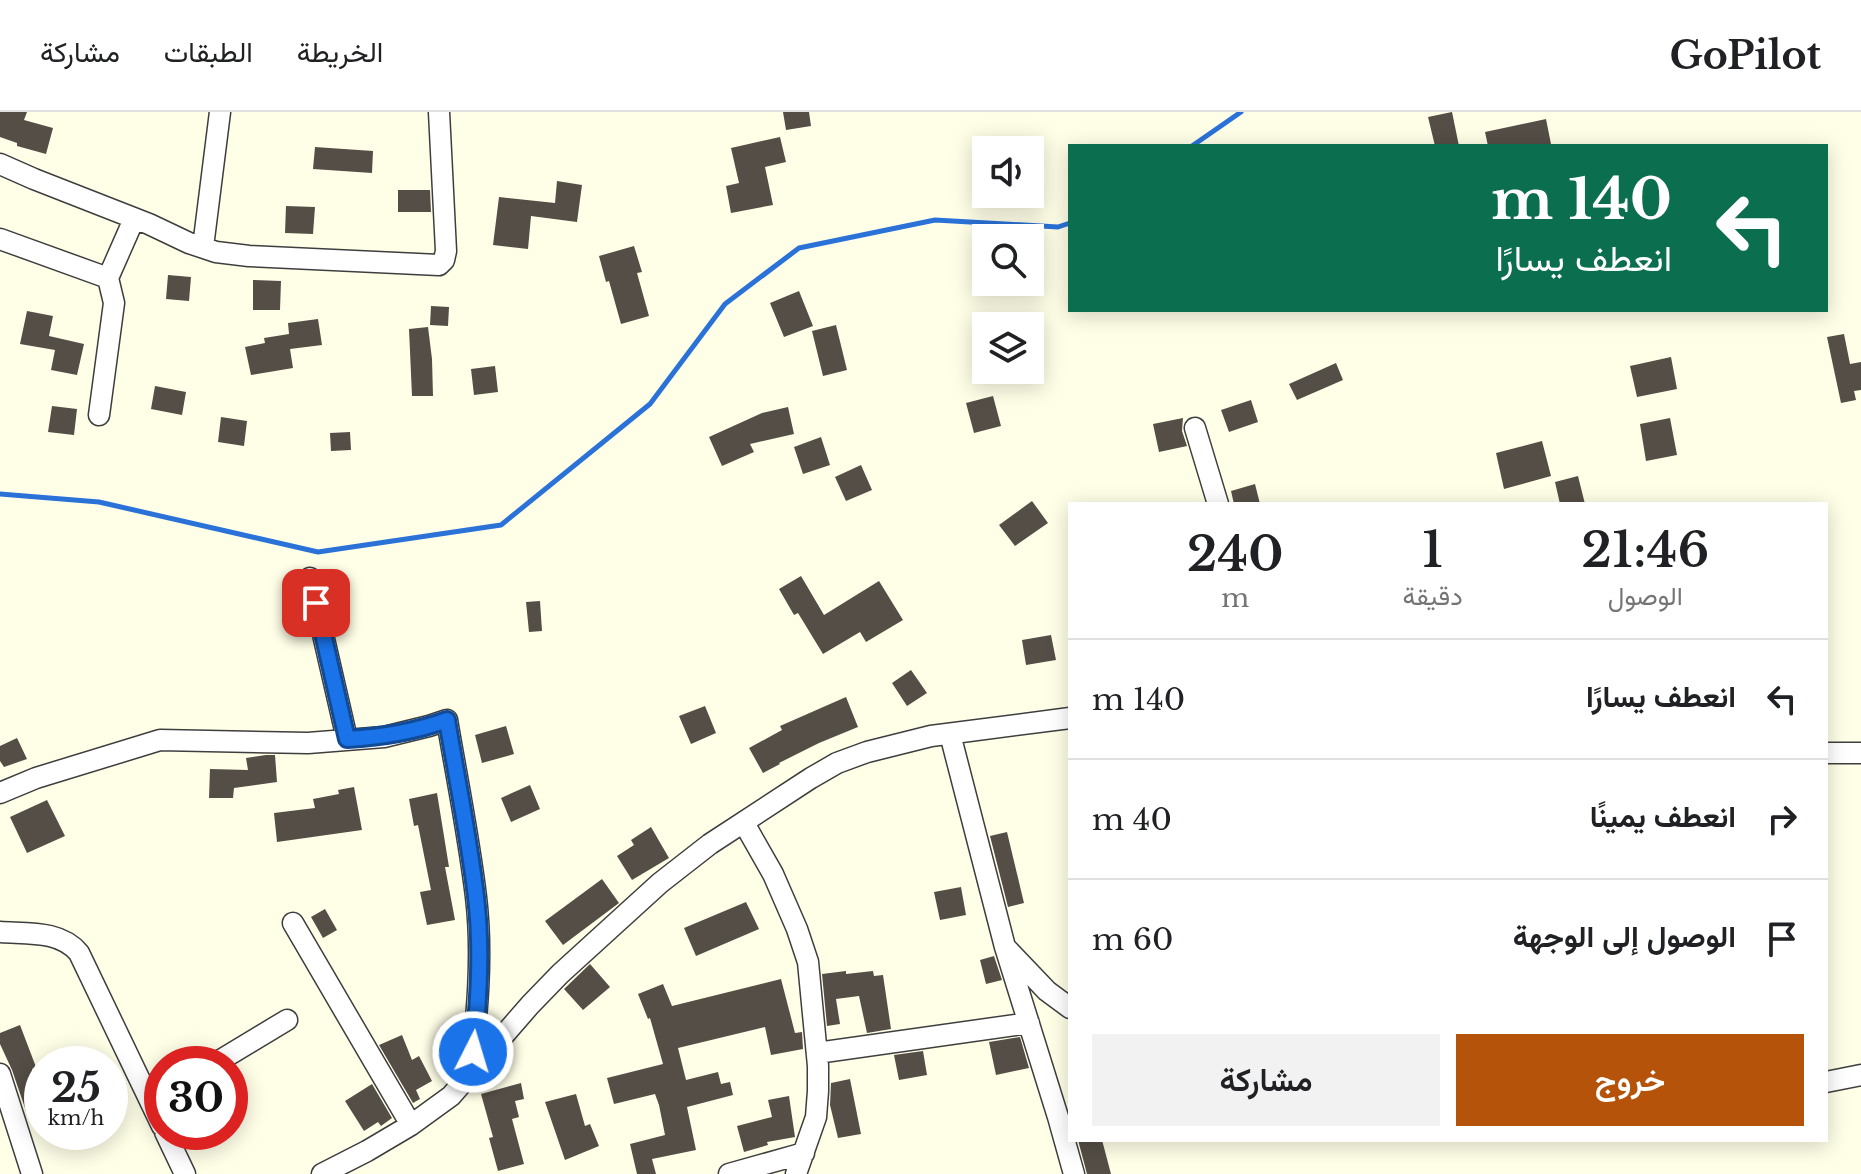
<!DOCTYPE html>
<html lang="ar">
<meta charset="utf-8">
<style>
body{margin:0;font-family:"Libre Baskerville",Vazirmatn,serif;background:#f2f2f2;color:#202124;direction:rtl;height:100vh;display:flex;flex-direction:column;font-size:30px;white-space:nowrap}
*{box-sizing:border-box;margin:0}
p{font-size:26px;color:#757577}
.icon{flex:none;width:44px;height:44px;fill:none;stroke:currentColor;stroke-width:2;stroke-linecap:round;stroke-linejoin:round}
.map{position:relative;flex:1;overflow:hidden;direction:ltr}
.drawer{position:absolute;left:1068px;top:390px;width:760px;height:640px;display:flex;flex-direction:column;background:#fff;border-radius:0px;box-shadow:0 4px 20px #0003;direction:rtl}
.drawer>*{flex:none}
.hud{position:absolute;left:1068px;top:32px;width:760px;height:168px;border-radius:0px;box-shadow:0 4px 20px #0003;direction:rtl;background:#0b6e4f;color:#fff;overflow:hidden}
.tools{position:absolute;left:972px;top:24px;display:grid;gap:16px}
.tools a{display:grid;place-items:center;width:72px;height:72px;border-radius:0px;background:#fff;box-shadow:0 4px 20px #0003;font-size:40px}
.speed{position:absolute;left:24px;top:934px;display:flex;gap:16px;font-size:40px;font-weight:700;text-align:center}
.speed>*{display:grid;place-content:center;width:104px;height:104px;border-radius:50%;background:#fff;box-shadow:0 4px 20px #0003;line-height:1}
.speed small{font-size:20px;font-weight:400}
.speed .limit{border:12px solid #d22;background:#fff;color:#111}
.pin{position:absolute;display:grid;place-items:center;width:68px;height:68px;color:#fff;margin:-34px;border-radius:16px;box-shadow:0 4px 12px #0006}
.me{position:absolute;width:88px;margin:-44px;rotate:5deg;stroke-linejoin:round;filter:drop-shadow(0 0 6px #0008)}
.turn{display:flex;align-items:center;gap:28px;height:168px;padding:0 24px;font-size:36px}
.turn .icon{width:104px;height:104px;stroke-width:2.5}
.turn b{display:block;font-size:56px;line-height:68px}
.eta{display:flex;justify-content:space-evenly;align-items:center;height:136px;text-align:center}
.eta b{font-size:48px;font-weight:600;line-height:56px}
.primary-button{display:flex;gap:16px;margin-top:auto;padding:16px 24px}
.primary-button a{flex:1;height:92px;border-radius:0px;background:#b45309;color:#fff;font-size:32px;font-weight:600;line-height:92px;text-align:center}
.primary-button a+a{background:#f2f2f2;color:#202124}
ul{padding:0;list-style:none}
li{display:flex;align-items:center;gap:24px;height:120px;padding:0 24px;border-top:2px solid #e0e0e0}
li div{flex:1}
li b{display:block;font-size:30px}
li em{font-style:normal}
header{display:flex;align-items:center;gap:48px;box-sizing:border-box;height:112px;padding:0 40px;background:#fff;border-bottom:2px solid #e0e0e0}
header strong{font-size:38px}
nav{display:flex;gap:44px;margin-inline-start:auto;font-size:28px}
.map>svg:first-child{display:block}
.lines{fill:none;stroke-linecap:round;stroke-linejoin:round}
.stream{stroke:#2a72d8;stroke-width:5}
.building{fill:#544e46}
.minor-casing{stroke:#3e3e3e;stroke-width:23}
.minor{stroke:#fff;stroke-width:20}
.route-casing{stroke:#114b97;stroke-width:20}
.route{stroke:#1a73e8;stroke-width:14}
</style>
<header>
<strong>GoPilot</strong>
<nav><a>الخريطة</a><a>الطبقات</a><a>مشاركة</a></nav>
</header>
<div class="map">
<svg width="1861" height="1062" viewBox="0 0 1861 1062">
<rect width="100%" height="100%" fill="#ffffe8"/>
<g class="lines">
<!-- stream -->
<path class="stream" d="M1192,34L1241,0
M0,382L99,390L318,440L501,413L650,292L725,192L799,136L935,108L1058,115L1070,111"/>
</g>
<!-- building -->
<path class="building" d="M0,0H27L24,8L53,16L46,42L17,34V31L0,25Z
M783,0H809L811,14L786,18Z
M1452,0L1459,34H1435L1428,5Z
M1546,7L1551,32L1537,34H1488L1485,20Z
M780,25L786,50L765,55L773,93L731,101L726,74L739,71L731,36Z
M315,35L373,39L372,61L313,57Z
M557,69L582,73L577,110L531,104L528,137L493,133L499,85L555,91Z
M398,78H430L431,100H398Z
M286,94L315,95L313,122L285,121Z
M634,134L642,160L637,161L649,204L621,212L609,169L606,170L599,144Z
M168,163L191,165L189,189L166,187Z
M253,168L281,169L280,198H253Z
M799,179L813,214L784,225L770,191Z
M431,194L449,195L448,214L430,213Z
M27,199L53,204L49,224L84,232L77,263L51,258L55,238L20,232Z
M318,207L322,233L290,237L293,256L251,263L245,235L265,231L264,226L289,222L288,211Z
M836,213L847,258L823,264L812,219Z
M428,215L432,247L433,284H412L409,217Z
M1844,222L1850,252L1861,250V278L1854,279L1856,288L1841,291L1827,225Z
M1671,245L1677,277L1637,285L1630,254Z
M1336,251L1343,268L1297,288L1289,272Z
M495,254L498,280L474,283L471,257Z
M155,274L186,280L182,303L151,297Z
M993,284L1001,314L974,321L966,291Z
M1251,288L1258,310L1229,320L1221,298Z
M52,294L77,297L74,323L48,320Z
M788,295L794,322L750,332L754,340L722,354L709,325L762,301Z
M221,305L247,309L244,334L218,330Z
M1183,306L1182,319L1187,334L1159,340L1153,312Z
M1670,306L1677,343L1646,349L1640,312Z
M350,320L351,338L331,339L330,321Z
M821,325L830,353L803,362L794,335Z
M1542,329L1551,364L1504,377L1496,341Z
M861,353L872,378L846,389L835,365Z
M1578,364L1585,392H1560L1555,370Z
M1255,372L1260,392H1234L1231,379Z
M1032,389L1048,411L1015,434L999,413Z
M801,464L824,503L879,469L903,508L866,530L860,520L823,542L798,501L794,503L779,477Z
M540,489L542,519L529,520L526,490Z
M1051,523L1056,548L1026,553L1022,528Z
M911,558L927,581L907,594L892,571Z
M846,585L858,615L819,631L779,651L780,652L763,661L749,636L782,618L780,614Z
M705,594L716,621L691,632L679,604Z
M506,614L514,642L482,651L475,623Z
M17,626L27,647L4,655L0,649V634Z
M266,643H275L277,670L234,676L233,686H209L210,657L248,658L246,646Z
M530,673L540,697L511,710L501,686Z
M354,675L362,718L277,730L274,701L315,696L313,687L339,682L338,678Z
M437,681L449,755H445L455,808L427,813L420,780L431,778L418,713L414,714L409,687Z
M47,688L65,724L27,741L10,705Z
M651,715L669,746L632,768L617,744L634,733L631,728Z
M1007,720L1024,791L1008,795L990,724Z
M602,767L619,791L563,833L545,809Z
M961,775L966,803L940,808L934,780Z
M746,790L759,817L696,844L684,816Z
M325,797L337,818L323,826L311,805Z
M994,844L1002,868L986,872L980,848Z
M590,852L610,875L583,898L564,877Z
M846,859V862L873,859L874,864L883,863L891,917L867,921L859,884L836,887L840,912L827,914L822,862Z
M781,867L795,921L802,920L803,937L771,943L765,915L678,936L686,968L718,960L721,972L730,970L733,983L687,995L696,1038L652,1047L656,1062H637L630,1032L665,1023L659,993L655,982L614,992L607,966L663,952L650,906L648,907L638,882L663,872L672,894Z
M20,913L36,955L32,957L42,977V991L26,999L12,958L0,932V921Z
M402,923L412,948L419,944L432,969L416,978L420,987L413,991L379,933Z
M1020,925L1029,956L996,963L989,930Z
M923,939L927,963L899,968L894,943Z
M850,967L861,1022L838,1026L830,993L831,971Z
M521,971L524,987L515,989L519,1005L512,1007L524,1052L498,1059L489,1026L493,1025L481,982Z
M372,972L392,1006L381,1014L378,1010L364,1019L345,989Z
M576,982L585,1014L590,1012L599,1034L565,1048L545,990Z
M789,984L795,1025L767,1030L768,1033L744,1040L737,1014L772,1005L768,988Z
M1078,1028H1102L1111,1062H1087Z"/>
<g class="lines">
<!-- minor casing -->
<g class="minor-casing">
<path id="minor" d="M0,52L34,67L149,112L189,131L216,140L249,144L439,153L444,148L446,139L439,0
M0,127L108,166
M203,135L220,0
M99,303L114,191L108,166L134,107
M1195,316L1218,392
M310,466L347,627
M950,622L1005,835L1058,1005L1074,1062
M1826,641H1861
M0,681L36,666L160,628L308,631L384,625L429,614L447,608C457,667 469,726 476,785C483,844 477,905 470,964
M744,711L773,762L797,817L808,850L818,954V979L816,1005L796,1062
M293,811L411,1013
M0,820C27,822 60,818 79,841L162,1014
M1007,837L1047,879L1070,896
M817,941L1029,911
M214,952L287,908
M0,962L32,1062
M1826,970L1861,963
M165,1020L185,1062
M322,1062L367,1039L411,1013L451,984L530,893L560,862L660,771L710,732L811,666L837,651L867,640L931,624L1070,606
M729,1062L804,1041"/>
</g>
<!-- minor -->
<use href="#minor" class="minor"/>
</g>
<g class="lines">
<!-- route casing -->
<g class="route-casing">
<path id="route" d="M316,491L347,627C382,625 414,620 447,608C457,667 469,726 476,785C482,835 479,890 473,940"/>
</g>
<!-- route -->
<use href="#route" class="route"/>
</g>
</svg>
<div class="tools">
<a><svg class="icon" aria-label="sound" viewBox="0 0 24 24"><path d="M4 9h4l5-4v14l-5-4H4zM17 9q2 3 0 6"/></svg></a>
<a><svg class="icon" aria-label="search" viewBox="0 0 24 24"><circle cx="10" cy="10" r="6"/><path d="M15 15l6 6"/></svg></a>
<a><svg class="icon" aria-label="layers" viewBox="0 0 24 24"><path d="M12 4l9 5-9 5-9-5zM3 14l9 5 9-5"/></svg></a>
</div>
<div class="speed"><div>25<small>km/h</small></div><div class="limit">30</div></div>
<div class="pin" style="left:316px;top:491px;background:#d93025"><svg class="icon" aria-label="arrive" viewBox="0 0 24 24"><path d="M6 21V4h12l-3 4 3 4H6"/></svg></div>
<svg class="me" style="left:473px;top:940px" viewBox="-20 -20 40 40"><circle r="17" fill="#1a73e8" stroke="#fff" stroke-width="3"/><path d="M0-11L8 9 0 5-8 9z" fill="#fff"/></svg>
<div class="hud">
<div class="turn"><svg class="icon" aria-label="left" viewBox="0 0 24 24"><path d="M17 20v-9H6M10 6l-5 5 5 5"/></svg><div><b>140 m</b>انعطف يسارًا</div></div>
</div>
<section class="drawer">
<div class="eta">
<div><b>21:46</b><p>الوصول</p></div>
<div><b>1</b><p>دقيقة</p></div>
<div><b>240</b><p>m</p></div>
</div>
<ul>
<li><svg class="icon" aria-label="left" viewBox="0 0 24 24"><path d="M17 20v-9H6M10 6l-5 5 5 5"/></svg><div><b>انعطف يسارًا</b></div><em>140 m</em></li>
<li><svg class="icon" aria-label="right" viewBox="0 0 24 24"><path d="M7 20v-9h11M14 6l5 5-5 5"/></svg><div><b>انعطف يمينًا</b></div><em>40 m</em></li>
<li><svg class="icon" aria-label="arrive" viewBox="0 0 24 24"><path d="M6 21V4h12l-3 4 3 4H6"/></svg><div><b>الوصول إلى الوجهة</b></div><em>60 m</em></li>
</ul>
<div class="primary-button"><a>خروج</a><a>مشاركة</a></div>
</section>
</div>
